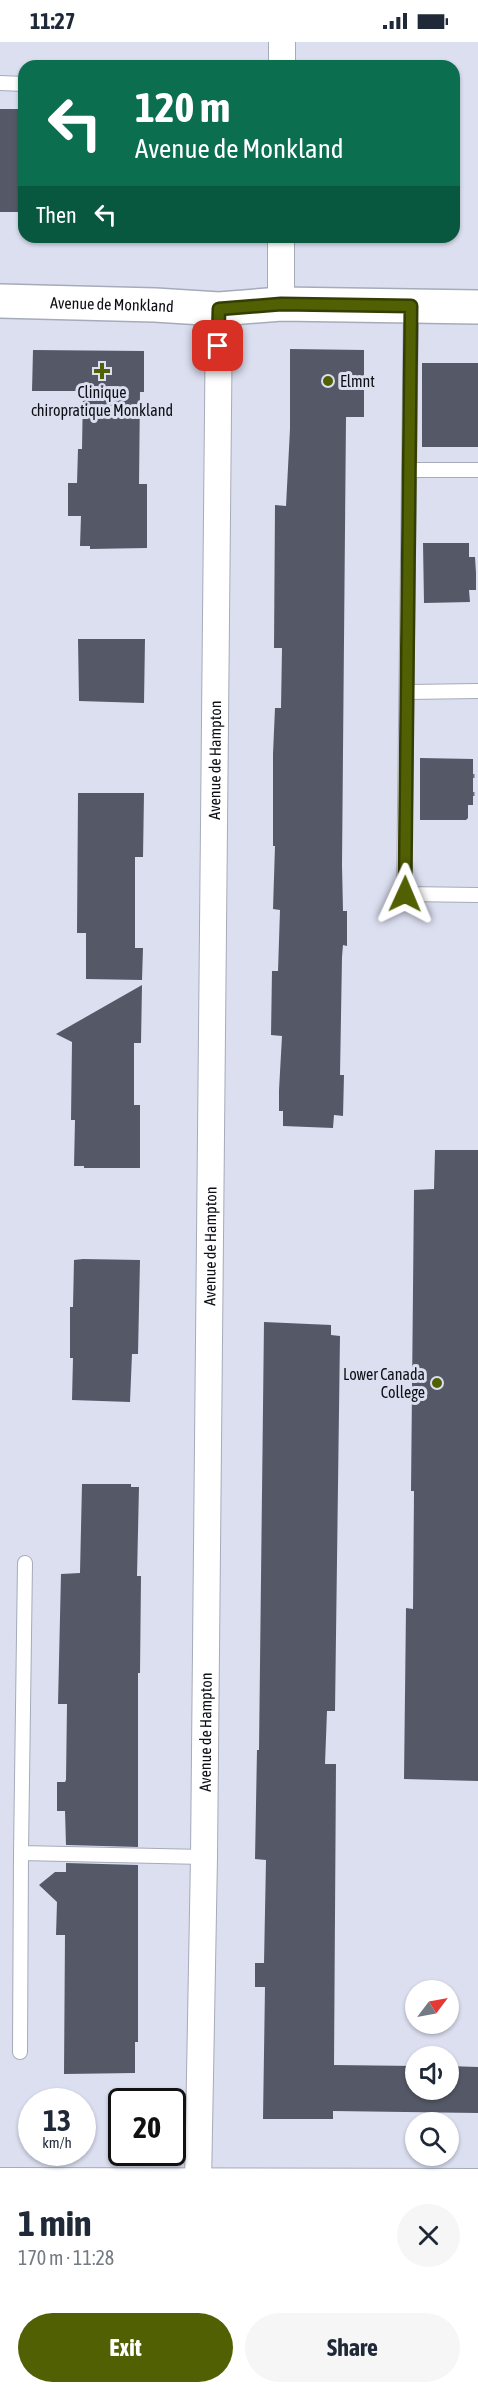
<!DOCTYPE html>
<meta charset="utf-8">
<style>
body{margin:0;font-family:"Asap Condensed",sans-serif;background:#f6f6f7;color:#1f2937;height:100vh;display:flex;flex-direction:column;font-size:22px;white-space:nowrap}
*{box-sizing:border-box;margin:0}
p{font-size:20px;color:#747a83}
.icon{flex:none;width:33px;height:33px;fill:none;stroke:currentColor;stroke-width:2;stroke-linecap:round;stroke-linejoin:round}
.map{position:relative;height:2142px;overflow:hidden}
.sheet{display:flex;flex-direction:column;background:#fff;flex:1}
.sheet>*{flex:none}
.banner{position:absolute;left:18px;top:18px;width:442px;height:183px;border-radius:18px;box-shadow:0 2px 4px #0004;background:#0b6e4f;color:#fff;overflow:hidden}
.needle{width:39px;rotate:58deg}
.tools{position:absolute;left:405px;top:1938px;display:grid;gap:12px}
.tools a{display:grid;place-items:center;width:54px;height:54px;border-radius:50%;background:#fff;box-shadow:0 2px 4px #0004;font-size:30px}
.speed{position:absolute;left:18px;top:2046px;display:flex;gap:12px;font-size:30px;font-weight:700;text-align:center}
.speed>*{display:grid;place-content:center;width:78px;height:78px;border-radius:50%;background:#fff;box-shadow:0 2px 4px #0004;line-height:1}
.speed small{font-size:15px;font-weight:400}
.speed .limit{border:3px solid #111;border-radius:9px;background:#fff;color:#111}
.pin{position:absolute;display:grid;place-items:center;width:51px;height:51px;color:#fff;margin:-26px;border-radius:12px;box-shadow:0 3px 9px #0006}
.me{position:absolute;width:66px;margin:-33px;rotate:1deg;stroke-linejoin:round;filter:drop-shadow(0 0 4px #0008)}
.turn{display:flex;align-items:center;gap:21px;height:126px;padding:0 18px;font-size:27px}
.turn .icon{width:78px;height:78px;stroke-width:2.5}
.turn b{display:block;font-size:42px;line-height:51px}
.then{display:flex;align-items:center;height:57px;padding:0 18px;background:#0003;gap:12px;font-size:22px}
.round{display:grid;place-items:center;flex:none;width:63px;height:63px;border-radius:32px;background:#f6f6f7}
.overview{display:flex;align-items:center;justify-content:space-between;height:102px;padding:0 18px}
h1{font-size:36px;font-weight:700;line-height:45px}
.cta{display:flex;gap:12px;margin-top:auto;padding:12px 18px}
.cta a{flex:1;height:69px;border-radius:36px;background:#516003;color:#fff;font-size:24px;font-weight:700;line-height:69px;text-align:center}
.cta a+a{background:#f6f6f7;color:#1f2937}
.status{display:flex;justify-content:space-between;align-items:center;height:42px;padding:0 30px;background:#fff;direction:ltr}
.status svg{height:16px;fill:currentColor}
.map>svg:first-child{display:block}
.building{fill:#555967}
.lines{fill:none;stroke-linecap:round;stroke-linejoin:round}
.service-casing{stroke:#a6abba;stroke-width:16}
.minor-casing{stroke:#a6abba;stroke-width:28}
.tertiary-casing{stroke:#a6abba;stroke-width:36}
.path{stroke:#6b6e78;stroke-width:4;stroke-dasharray:1.5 4.5;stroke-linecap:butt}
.service{stroke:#fff;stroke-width:14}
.minor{stroke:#fff;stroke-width:26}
.tertiary{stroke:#fff;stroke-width:33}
.route-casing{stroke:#353e02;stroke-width:15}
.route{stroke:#516003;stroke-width:10}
.poi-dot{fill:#516003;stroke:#dbdff0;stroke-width:2}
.labels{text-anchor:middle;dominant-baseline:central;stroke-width:6;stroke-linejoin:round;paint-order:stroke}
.street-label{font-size:16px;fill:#0d0f14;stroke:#dbdff0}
.poi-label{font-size:16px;fill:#0d0f14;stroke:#dbdff0;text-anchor:start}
</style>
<div class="status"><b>11:27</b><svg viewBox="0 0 49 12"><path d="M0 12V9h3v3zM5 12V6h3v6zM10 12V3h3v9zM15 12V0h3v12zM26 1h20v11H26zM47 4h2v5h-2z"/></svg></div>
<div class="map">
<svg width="478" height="2142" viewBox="0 0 478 2142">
<rect width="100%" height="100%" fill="#dbdff0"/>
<!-- building -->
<path class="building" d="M0,67H24V170H0Z
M290,307L364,308V375H346L342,823L343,869H347V904L343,903L342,915L340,1033H344L343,1074L334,1073L333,1086L283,1084V1069H279V1048L282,994L271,993L272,929H278L280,868L273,867L275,804H273V712L275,666H281L282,606H274L275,463L286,464L290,387Z
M33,308L144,309V350H140L139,442H147V506L90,507V504H80L81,474H68V441H77L78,407H82L83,349H32Z
M422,321H478V405H422Z
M423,501H469V515H475L476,531V548H469L470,560L424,561Z
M78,597H145L144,661L79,659Z
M420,716L473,717V763H468V776L466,778H420Z
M78,751H144L143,815H135V906H143L142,938L86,937V891H77Z
M142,943L141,1001H134V1063H140V1126H84V1124H74L75,1078H71L72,1000L56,992Z
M435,1108H478V1739L404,1737L406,1566L413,1567L414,1449H411L414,1148L434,1147Z
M83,1217L140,1218L138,1312H132L130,1360L72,1358L73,1316H70V1265H73L74,1218Z
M264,1280L331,1283V1293L340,1294L335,1669H327L325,1722H336L334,2023L416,2024V2048H448V2024L478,2025V2071L333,2069V2077H263L265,1945H255V1921H264L266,1818L255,1817L257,1708H259Z
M82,1442H131V1445H139L137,1534H141L140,1631H138V1805L66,1803L65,1769H57V1740H65L66,1738L67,1662H58L61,1532L80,1531Z
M66,1821L138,1823V2000H135V2031L64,2032L65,1893H56L57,1860L39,1843L55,1830H66Z"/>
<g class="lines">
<!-- service casing -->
<g class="service-casing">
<path id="service" d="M0,41L24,42
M411,264L404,852L478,853
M409,428H478
M408,650L478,649
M25,1521L21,1811L204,1815
M20,2010L21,1811"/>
</g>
<!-- minor casing -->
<g class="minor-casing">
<g id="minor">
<path d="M282,24V0"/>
<path d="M281,195V262"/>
<path d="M0,2139L478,2140"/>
<path id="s1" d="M198,2142L204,1815L219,267"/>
</g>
</g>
<!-- tertiary casing -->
<g class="tertiary-casing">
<g id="tertiary">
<path id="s2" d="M0,259L155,263L219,267L281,262L478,265"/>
</g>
</g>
<!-- path -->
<path class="path" d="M473,734H478
M473,752H478"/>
<!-- service -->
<use href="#service" class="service"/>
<!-- minor -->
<use href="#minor" class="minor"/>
<!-- tertiary -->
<use href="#tertiary" class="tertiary"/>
</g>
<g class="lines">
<!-- route casing -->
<g class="route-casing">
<path id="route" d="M218,304L219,267L281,262L411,264L405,852"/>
</g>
<!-- route -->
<use href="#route" class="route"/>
</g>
<!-- markers -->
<g class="poi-dot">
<path d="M99 320h6v6h6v6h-6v6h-6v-6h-6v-6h6z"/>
<circle cx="328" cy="339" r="6"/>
<circle cx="437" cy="1341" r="6"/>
</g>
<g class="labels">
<!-- street labels -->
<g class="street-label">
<text stroke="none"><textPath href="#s2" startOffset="112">Avenue de Monkland</textPath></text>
<text stroke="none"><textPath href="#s1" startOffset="1424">Avenue de Hampton</textPath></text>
<text stroke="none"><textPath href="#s1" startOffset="938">Avenue de Hampton</textPath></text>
<text stroke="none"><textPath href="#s1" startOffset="452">Avenue de Hampton</textPath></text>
</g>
<!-- poi labels -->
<g class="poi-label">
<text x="340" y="339">Elmnt</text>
<text x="102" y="350" text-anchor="middle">Clinique<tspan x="102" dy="18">chiropratique Monkland</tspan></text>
<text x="425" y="1332" text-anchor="end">Lower Canada<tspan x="425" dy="18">College</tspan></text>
</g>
</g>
</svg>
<div class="tools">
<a><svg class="needle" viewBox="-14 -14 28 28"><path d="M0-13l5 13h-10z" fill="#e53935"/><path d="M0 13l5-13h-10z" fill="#747a83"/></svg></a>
<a><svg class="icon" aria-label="sound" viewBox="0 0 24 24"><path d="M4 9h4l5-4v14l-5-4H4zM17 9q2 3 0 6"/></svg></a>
<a><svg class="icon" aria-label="search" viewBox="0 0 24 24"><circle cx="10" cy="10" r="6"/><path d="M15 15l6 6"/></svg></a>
</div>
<div class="speed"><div>13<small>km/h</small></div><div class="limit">20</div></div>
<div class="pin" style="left:218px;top:304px;background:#d93025"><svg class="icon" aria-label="arrive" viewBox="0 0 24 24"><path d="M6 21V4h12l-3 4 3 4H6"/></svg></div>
<svg class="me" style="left:405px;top:852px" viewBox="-20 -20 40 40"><path d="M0-17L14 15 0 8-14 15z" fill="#516003" stroke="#fff" stroke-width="4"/></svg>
<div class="banner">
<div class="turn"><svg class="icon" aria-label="left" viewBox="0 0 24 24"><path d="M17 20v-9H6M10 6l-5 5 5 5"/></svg><div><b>120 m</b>Avenue de Monkland</div></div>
<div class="then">Then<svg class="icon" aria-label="left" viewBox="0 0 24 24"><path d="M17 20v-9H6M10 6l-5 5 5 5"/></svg></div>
</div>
</div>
<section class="sheet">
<div class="overview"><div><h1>1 min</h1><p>170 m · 11:28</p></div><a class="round"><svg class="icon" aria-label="close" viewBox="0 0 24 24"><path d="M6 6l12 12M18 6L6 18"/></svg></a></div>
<div class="cta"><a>Exit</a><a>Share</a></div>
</section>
